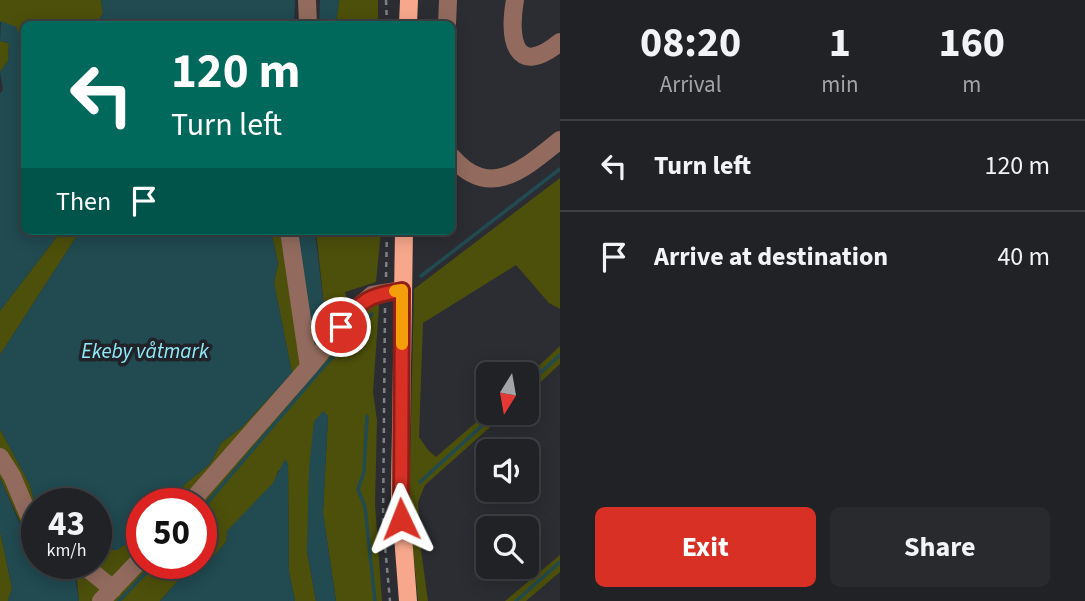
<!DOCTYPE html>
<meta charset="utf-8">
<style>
body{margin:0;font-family:"Source Sans 3",sans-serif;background:#282a2e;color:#f1f3f6;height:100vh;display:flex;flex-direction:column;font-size:26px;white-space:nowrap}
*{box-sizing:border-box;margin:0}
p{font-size:23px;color:#a2a4a7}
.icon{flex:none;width:38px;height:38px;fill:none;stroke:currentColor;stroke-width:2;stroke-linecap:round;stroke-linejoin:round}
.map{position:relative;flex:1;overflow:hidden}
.side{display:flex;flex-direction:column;background:#202226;width:525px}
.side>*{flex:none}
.banner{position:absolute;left:21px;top:21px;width:434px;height:214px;border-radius:10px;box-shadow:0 4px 18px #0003,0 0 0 2px #3d3f43;background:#00695c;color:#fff;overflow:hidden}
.needle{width:46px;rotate:191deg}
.fabs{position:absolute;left:476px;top:362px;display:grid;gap:14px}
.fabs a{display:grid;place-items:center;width:63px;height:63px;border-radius:10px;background:#202226;box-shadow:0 4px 18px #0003,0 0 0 2px #3d3f43;font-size:35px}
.speed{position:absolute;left:21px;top:488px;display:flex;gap:14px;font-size:35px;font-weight:700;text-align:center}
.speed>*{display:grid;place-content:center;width:91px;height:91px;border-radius:50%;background:#202226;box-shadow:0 4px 18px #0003,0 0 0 2px #3d3f43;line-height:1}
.speed small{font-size:18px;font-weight:400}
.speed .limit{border:10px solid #d22;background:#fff;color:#111}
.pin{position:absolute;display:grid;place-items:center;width:60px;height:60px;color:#fff;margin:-30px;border:4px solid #fff;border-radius:50%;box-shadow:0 2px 7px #0007}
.me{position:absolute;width:77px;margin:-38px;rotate:358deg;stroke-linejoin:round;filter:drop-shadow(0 0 5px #0008)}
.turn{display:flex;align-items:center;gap:24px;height:147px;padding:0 35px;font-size:32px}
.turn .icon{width:91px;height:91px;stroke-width:2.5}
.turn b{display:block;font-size:49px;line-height:60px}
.then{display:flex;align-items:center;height:66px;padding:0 35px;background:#0003;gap:14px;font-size:26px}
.eta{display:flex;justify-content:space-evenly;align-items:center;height:119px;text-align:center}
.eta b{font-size:42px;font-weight:700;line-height:49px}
.action{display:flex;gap:14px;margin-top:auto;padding:14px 35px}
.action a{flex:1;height:80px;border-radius:10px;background:#d93025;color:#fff;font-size:28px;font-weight:700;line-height:80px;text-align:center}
.action a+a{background:#282a2e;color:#f1f3f6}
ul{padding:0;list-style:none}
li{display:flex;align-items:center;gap:21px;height:91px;padding:0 35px;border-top:2px solid #3d3f43}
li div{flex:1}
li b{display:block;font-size:26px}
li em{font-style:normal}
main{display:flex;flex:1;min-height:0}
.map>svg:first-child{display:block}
.green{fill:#4d500a}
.water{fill:#214a51}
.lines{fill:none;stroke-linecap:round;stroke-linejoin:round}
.stream{stroke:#214a51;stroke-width:3.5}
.path{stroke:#7f8185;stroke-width:2.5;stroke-dasharray:5 5;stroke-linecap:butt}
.minor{stroke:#926b5e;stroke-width:18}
.major{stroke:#f7a88c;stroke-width:18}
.route-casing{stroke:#8d1f18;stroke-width:18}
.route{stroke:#d93025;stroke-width:12}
.slow{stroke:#f59e0b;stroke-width:12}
.labels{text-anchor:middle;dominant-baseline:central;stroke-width:7;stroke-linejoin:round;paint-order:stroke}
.water-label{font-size:21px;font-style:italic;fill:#8feafa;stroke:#212329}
</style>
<main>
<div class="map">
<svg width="560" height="601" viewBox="0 0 560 601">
<rect width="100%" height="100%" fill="#2b2d32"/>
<!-- green -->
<path class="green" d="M0,0H101L103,13L98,22L69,21L66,24H24V45L16,27L0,22Z
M339,0H378V24H336Z
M0,41L9,43L8,61L0,72Z
M560,178V309L549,303L516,265L423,323L419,437L428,450L436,457L488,412L506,413L425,485L418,502L421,550L428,601H418L409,507L414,289Z
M61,231H80L0,355V311Z
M271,231H294L327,333L316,231H381L376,282L345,292L349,306L376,303L379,306L373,392L377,420L375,504L382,601H336L323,513L328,416L323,412L314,422L307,551L316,601H295L289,572L288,464L278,471L274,483L212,559L206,550L201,555V504H167L185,484L210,464L221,443L242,427L292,373L274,283L278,263Z
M560,346V364L527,395V377Z
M0,429L30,485L37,512V541L21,524L0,478Z
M0,531L12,588L8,601H0Z
M142,533V564H193L160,601H79L77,581L64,564H96V548L117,550Z
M560,555V572L526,601H505Z"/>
<!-- water -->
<path class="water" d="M101,0H295L294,24H66L69,21L98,22L103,13Z
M320,0H339L336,24H319Z
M1,21L16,27L24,45V231H61L0,311V93L3,90L0,72L8,61L9,43L0,41Z
M80,231H271L278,263L274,283L292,373L242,427L221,443L210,464L185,484L167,504H142V533L117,550L96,548V504H37V512L30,485L0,429V355Z
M294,231H315L327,333L321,344L313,346Z
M323,411L328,416L323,513L336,601H316L307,551L309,468L314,422Z
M285,459L288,464L289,572L295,601H160L193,564H201V555L206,550L212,558L226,542L227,531L273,483Z
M0,478L20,524L37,541V564C71,564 75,566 79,601H8L12,588L0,531Z"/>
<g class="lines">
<!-- stream -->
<path class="stream" d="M421,276L560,169
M527,385L560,355
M367,416L364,472L358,489L365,507L375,601
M420,482L496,413
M201,510L318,373L372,314
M119,601L154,564
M516,601L560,562"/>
<!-- path -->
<path class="path" d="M386,0L387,24
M386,277L387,231
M385,308L383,524L390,601"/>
<!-- minor -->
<path class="minor" d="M307,0L308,24
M515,0C508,39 515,79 560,42
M447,24L448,0
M452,157C490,201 525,168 560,140
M289,231L309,367
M0,457L12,476L31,521L37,526
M189,504L309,367L357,308L372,295L402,290
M82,564L113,589
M101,601L142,558"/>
<!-- major -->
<path class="major" d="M408,24L409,0
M404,231L400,497L408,601"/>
</g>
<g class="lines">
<!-- route casing -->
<g class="route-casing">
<path id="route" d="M341,327C364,298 366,297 402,290L401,519"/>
</g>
<!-- route -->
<use href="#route" class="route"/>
<!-- slow -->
<path class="slow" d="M395,291L402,290V344"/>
</g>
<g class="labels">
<!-- water labels -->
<g class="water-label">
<text x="145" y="351">Ekeby våtmark</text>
</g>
</g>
</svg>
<div class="fabs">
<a><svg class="needle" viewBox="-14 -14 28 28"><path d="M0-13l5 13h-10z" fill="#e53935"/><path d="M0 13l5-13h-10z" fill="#a2a4a7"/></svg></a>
<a><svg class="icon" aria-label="sound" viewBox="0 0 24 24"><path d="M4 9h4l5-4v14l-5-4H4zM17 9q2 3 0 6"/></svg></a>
<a><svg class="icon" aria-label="search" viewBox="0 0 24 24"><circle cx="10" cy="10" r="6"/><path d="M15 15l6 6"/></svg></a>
</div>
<div class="speed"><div>43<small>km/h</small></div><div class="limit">50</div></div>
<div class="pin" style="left:341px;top:327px;background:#d93025"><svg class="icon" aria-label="arrive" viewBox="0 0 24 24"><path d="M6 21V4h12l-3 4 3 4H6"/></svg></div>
<svg class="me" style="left:401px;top:519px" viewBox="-20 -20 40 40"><path d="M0-17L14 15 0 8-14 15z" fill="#d93025" stroke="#fff" stroke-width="4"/></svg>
<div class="banner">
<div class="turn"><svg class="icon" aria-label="left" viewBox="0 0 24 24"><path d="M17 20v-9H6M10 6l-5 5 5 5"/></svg><div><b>120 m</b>Turn left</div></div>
<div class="then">Then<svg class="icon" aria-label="arrive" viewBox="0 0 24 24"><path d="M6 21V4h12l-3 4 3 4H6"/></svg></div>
</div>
</div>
<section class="side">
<div class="eta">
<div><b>08:20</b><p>Arrival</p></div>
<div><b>1</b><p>min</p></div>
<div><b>160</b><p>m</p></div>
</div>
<ul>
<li><svg class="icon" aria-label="left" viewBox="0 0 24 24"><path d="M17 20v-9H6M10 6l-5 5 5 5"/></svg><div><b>Turn left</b></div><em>120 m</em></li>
<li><svg class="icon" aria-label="arrive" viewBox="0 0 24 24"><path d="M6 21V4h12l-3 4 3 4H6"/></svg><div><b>Arrive at destination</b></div><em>40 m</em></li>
</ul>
<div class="action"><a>Exit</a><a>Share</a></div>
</section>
</main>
